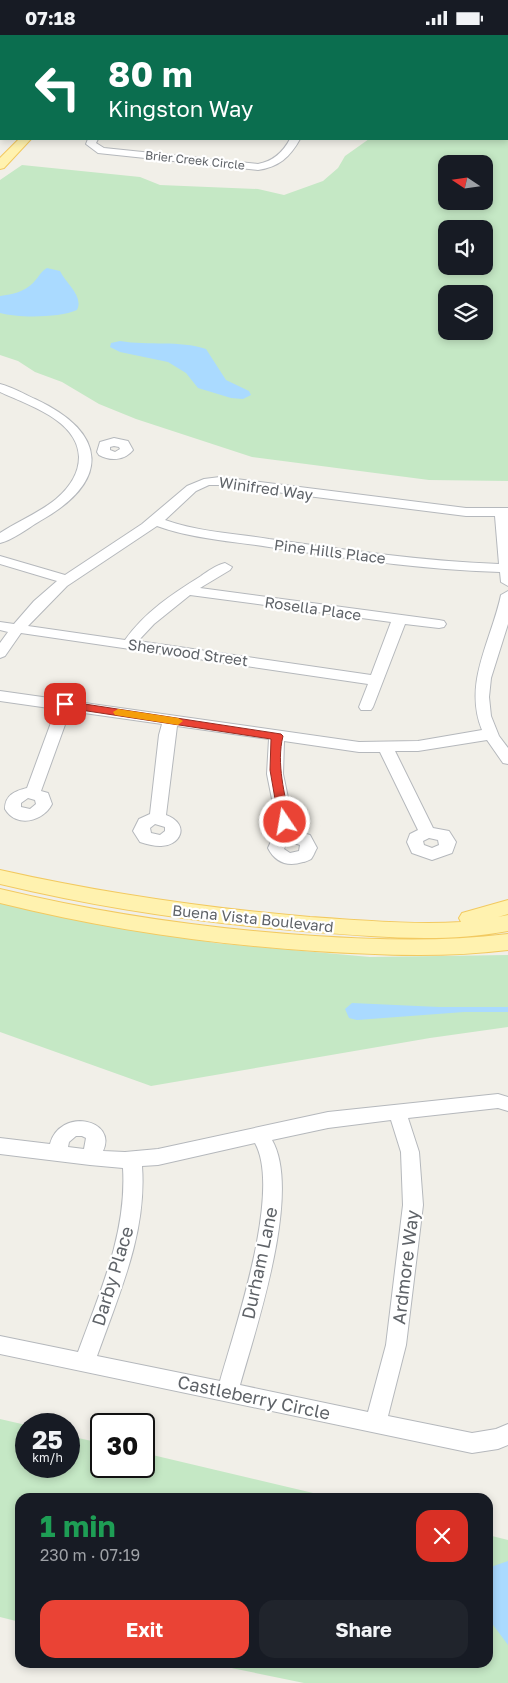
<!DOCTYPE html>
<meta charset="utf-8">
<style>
body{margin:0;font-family:"Golos Text",sans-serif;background:#20242c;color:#f1f3f6;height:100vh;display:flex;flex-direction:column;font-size:19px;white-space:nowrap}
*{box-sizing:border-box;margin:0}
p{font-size:16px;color:#9ea1a6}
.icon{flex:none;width:28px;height:28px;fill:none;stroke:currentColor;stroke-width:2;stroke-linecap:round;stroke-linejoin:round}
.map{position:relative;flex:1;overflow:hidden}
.side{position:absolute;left:15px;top:1458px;width:478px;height:175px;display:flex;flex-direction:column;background:#171b24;border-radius:15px;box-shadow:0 2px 8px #0003}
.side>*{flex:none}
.guide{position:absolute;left:0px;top:0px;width:509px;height:105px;box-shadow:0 2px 8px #0003;background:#0b6e4f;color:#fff;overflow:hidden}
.needle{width:32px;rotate:283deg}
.tools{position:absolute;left:438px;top:120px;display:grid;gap:10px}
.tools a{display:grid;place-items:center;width:55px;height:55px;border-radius:10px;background:#171b24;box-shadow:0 2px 8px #0003;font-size:25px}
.speed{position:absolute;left:15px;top:1378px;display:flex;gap:10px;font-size:25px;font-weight:700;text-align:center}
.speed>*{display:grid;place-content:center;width:65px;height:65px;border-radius:50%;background:#171b24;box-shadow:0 2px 8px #0003;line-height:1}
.speed small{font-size:12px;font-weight:400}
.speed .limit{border:2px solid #111;border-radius:8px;background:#fff;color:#111}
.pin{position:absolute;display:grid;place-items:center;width:42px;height:42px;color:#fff;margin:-21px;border-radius:10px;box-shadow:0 2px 8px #0006}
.me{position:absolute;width:55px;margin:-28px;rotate:348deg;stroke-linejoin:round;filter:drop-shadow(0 0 4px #0008)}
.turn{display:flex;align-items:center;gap:18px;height:105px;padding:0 25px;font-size:22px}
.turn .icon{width:65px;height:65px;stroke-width:2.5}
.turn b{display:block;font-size:35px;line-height:42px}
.round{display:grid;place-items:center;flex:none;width:52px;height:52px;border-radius:15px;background:#20242c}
.head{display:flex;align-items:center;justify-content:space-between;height:85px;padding:0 25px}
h1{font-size:30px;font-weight:700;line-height:38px;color:#1e9e55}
.action{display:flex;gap:10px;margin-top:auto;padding:10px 25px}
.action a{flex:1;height:58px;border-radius:15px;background:#ea4335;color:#fff;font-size:20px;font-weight:700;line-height:58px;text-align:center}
.action a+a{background:#20242c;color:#f1f3f6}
.status{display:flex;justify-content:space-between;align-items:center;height:35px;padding:0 25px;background:#171b24;direction:ltr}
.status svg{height:14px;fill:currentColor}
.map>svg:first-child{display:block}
.green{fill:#c5e8c5;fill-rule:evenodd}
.water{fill:#aadaff}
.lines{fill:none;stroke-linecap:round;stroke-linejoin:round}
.minor-casing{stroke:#b5b8bc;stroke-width:2}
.major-casing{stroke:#f2c960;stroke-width:2}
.minor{fill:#fff;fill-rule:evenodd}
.major{fill:#fff2af;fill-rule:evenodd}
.route{fill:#ea4335;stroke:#982c22}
.slow{fill:#f59e0b}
.labels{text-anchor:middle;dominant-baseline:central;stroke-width:4.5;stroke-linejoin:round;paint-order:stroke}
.far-street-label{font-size:12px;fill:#5f6368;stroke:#fff}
.street-label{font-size:15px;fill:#5f6368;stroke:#fff}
.near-street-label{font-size:18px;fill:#5f6368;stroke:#fff}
</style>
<div class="status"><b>07:18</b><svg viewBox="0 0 49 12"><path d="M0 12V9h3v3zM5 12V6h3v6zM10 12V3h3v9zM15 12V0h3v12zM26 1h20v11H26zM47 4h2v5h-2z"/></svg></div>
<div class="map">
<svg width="508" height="1648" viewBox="0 0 508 1648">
<rect width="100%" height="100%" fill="#f1efe8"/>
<!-- green -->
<path class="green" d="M241,0H508V446L429,445L252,422L136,384L99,369L62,347L35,337L18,326L0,320V145L22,130L140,142L160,150L258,154L284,160L323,146L338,133L345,121L369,104H508V1ZM446,129H484V166H446ZM446,194H484V231H446ZM446,259H484V296H446Z
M0,868L215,908L370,922L508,920V992L430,1003L151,1051L0,997Z
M0,1384L26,1390V1431H69V1401L101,1408V1431H144V1418L330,1462H20V1587L0,1582Z
M488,1500L508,1505V1648H304L207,1628H488Z"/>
<!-- water -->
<path class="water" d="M47,233L60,236C66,249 84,261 77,275C59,283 18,283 0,278V261C13,259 24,257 33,248C39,242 40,237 47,233Z
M120,306C149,311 179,305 206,314L226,345L249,356L251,360L243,364L231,363L198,353L186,338L168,327L120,317L110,312L111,308Z
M352,968L439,972H508V977H464L357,985L349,983L345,974Z
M508,1526V1610L488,1583V1533Z"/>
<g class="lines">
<!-- minor casing -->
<g class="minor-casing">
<path id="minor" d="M88,104H98L96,108L104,113L258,129C274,126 283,117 290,104H300C290,122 279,132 258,135L98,118L86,109Z
M0,349C12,352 24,359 35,364C108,398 111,446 40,486C28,493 13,505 0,508V498C18,486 39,478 56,464C69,453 79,439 79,422C78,385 28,370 0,357Z
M114,403L128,406L133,415C124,426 110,426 99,420L97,417L100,407ZM114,411L119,412L120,414L115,417L110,415V412Z
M220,442L466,473H508V551L501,547L500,537C422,535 346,523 269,512C231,506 193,504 157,491L67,551L28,591L125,605C145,577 172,559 201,541C208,536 216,530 225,528L232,532L230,535L200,553L439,585L444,586L446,589L444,592L439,593L405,589L373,672L371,675H361L359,672L368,649L21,598L5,621L0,623V608L8,597L0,595V587L14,589L34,566L57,546L0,529V521L65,540L142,489L187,451L204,444ZM209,450H220L466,481H495L499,529C422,526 346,515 269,504C234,498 198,497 165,485L196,456ZM190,560L391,587L371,640L138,606L154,589Z
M508,556V589L491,643L489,662L491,681L499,701L508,713V729L503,728L487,705L418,716H395L433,793L449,796L456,807L452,818L432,825L412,818L407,807L410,799L418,795L380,717H359L284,706L283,739L295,796L310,800L317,813C315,816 313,822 311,824C309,825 305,827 303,827C287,832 275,827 268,813L273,802L279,799L267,739L269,704L177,691L166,780C192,790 179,812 160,811C154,811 146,809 140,807L133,796L139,784L150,779L159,700L162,689L70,676L41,756L48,758L52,769C43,787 16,793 5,774C5,760 15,756 27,753L56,674L0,666V656L359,707L418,706L482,695C463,648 491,607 501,560ZM28,763L35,765L36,769L30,774L21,772V768ZM155,789L165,792V796L160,800L151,798L150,793ZM429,803L438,805L439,810L432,813L424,810L423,806ZM291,807L300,810L299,816L290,818L284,814L286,809Z
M498,1059L508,1062V1076L498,1073L408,1083L419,1117L423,1170L406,1310L388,1381L472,1398L496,1394L508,1389V1410L498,1414L472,1418L0,1319V1301L78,1317C100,1257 127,1198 123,1133L90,1130L0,1119V1103L50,1109C60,1072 118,1084 103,1116L125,1117L158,1114L328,1077ZM391,1085L401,1117L403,1170L386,1310L368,1377L240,1350C256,1293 302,1157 272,1105L328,1093ZM76,1101H82L86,1103L84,1114L68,1112L69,1107ZM255,1108C282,1156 235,1293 220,1346L97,1321C119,1259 147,1198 142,1131L158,1130Z"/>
</g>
<!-- major casing -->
<g class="major-casing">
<path id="major" d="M19,104H31L4,133L0,134V123Z
M0,835C102,858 205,873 310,882C360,885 411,890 461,887L459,883L462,878L508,865V879L498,882L508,880V896C444,908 380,902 315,897C209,889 104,874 0,849Z
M0,854C104,879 208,894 315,901C380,905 443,907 508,899V915C443,923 380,920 315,916C208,909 104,894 0,868Z"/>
</g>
<!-- minor -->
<use href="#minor" class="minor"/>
<!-- major -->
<use href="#major" class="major"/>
</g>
<!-- route -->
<path class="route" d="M65,666L281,699L283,701C276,729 285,759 290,787L285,791L279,787L270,735L271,704L61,672L60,669L61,667Z"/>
<!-- slow -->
<path class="slow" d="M118,674L178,683L183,686L178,690L115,680L113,677Z"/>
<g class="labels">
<!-- far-street labels -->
<g class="far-street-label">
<text transform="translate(195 125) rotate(6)">Brier Creek Circle</text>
</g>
<!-- street labels -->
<g class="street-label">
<text transform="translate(266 453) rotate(8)">Winifred Way</text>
<text transform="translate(330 516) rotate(7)">Pine Hills Place</text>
<text transform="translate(313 573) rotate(8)">Rosella Place</text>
<text transform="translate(188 617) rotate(8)">Sherwood Street</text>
<text transform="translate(253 883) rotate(6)">Buena Vista Boulevard</text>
</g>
<!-- near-street labels -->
<g class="near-street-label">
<text transform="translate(259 1228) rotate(-78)">Durham Lane</text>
<text transform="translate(405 1232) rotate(-83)">Ardmore Way</text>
<text transform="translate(112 1241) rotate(-73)">Darby Place</text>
<text transform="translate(254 1362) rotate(12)">Castleberry Circle</text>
</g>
</g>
</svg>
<div class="tools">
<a><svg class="needle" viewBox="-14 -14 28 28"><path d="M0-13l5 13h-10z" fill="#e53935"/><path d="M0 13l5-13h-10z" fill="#9ea1a6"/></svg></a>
<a><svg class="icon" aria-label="sound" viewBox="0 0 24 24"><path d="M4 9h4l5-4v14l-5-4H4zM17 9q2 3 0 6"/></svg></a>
<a><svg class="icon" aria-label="layers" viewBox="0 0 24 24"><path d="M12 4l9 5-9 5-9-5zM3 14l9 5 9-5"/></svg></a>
</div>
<div class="speed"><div>25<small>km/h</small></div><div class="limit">30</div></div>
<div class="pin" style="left:65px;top:669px;background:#d93025"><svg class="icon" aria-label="arrive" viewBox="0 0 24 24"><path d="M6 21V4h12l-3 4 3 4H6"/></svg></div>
<svg class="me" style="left:285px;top:787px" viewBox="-20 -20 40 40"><circle r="17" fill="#ea4335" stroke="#fff" stroke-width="3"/><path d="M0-11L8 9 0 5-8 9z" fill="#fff"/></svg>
<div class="guide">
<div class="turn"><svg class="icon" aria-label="left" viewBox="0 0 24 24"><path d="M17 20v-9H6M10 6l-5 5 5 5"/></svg><div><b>80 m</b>Kingston Way</div></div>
</div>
<section class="side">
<div class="head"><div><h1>1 min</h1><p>230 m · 07:19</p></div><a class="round" style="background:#d93025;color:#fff"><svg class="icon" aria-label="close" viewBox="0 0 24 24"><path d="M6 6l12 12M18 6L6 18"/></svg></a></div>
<div class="action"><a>Exit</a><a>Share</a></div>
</section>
</div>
